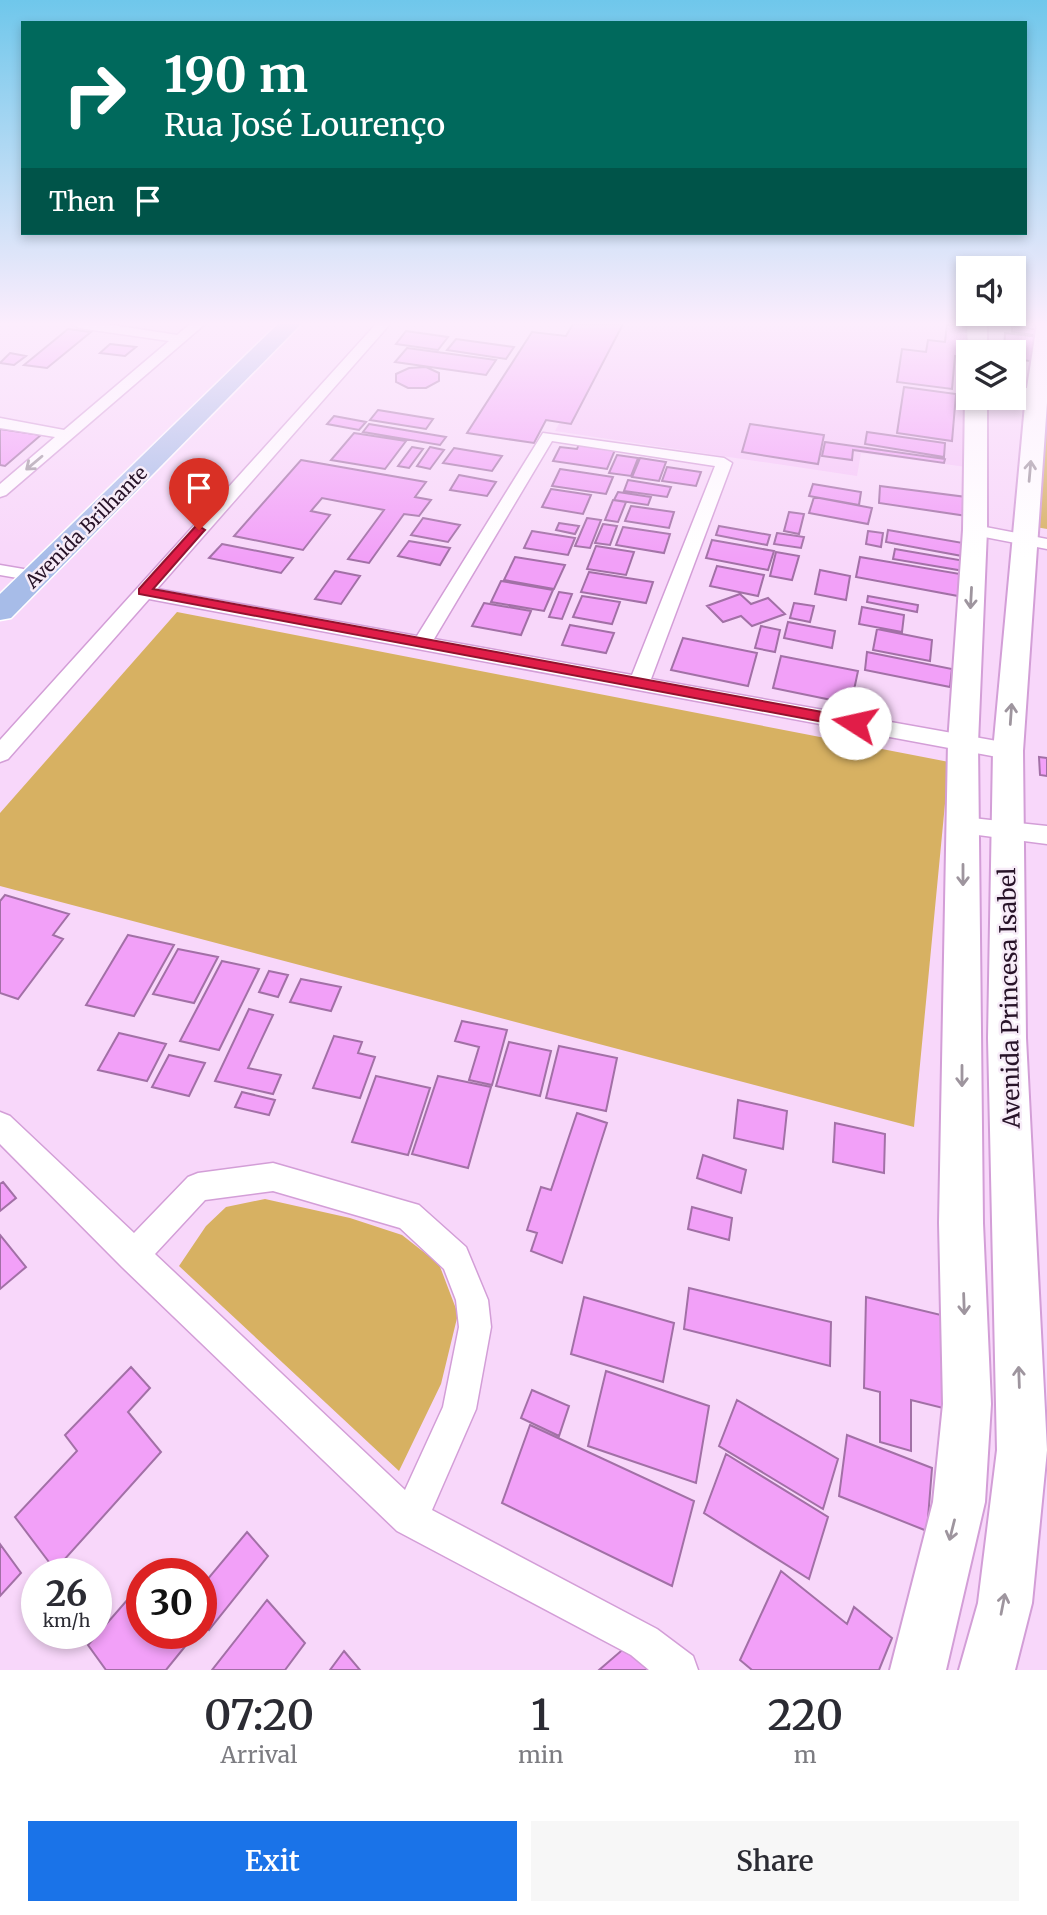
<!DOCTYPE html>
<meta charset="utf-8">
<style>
body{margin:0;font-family:Merriweather,serif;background:#f7f7f7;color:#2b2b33;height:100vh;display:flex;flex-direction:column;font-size:26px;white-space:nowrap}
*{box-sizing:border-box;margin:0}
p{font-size:23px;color:#7c7c81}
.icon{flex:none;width:38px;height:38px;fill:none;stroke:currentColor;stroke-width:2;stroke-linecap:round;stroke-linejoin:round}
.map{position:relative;height:1670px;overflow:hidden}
.side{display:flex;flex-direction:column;background:#fff;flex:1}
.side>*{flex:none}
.guide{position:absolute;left:21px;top:21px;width:1006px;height:214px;border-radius:0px;box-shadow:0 4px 10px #0003;background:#00695c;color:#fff;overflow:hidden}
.controls{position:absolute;left:956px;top:256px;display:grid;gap:14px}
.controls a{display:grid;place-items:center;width:70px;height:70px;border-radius:0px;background:#fff;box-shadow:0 4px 10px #0003;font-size:35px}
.speed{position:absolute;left:21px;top:1558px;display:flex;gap:14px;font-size:35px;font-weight:700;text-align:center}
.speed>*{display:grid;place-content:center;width:91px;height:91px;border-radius:50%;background:#fff;box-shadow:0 4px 10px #0003;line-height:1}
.speed small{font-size:18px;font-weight:400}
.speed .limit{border:10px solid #d22;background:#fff;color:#111}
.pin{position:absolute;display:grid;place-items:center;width:60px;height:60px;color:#fff;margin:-72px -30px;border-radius:50% 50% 50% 0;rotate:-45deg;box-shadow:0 0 7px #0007}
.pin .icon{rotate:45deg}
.me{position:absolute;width:77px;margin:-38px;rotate:280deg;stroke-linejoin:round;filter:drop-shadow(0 0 5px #0008)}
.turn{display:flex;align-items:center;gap:24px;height:147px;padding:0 28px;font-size:32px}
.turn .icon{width:91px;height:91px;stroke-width:2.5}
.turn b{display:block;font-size:49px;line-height:60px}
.then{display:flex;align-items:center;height:66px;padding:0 28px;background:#0003;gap:14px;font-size:26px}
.eta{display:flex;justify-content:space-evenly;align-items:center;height:119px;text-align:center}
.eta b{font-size:42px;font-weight:600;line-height:49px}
.cta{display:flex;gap:14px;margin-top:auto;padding:14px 28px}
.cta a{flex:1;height:80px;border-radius:0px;background:#1a73e8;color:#fff;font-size:28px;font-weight:600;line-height:80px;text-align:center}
.cta a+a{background:#f7f7f7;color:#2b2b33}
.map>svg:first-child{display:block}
.built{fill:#f5c5f8}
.green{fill:#d7b162}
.building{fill:#f2a0f8;stroke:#a270a6;stroke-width:2}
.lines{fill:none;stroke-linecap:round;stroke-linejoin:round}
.street-casing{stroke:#d39ed7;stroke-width:3}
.secondary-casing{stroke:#d39ed7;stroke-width:4}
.primary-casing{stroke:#fff;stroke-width:3}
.street{fill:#fff;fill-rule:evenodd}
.secondary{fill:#fff;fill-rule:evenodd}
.primary{fill:#a7bce8;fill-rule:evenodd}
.oneway{stroke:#9e959e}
.route{fill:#e11d48;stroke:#92132f;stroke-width:2}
.labels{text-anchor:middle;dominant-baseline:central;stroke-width:5;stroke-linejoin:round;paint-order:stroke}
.far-street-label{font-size:19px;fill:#271328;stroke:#f7ecf8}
.street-label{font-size:23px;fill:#271328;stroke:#f7ecf8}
</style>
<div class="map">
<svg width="1047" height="1670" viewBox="0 0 1047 1670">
<rect width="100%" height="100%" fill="#f8d7fa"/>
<!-- built -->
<path class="built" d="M612,324H970L967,467L861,453L857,476L555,431Z"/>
<!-- green -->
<path class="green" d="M1047,398V529L1030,526Z
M177,612L949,762L914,1127L0,886V813Z
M265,1199L350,1218L402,1235L439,1264L458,1314L441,1384L399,1471L179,1266L206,1226L226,1207Z"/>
<!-- building -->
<path class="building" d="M573,324H623L571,424L546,420L534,443L467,433L532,332L566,336Z
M947,324H969L967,358L955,356L952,389L897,382L902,349L926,352L928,340L945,342Z
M1012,326L1041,330V336L1012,332Z
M68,329L91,332L47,368L24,365Z
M406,331L448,337L438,350L396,344Z
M1005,333L1039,337L1038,362L1013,359V352H1004Z
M456,339L514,347L506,359L447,350Z
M110,344L136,347L125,356L100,353Z
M407,348L496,360L486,375L395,362Z
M10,353L26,356L14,365L0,363Z
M426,367L439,373V381L426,388H408L396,382V374L409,368Z
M904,387L956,394L952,441L897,433Z
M378,410L433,419L426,429L370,420Z
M334,416L366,422L359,430L327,424Z
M369,424L446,437L440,445L363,432Z
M750,424L824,435L818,464L742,452Z
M0,429L41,435L5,466L0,465Z
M867,432L945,443L944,457L865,444Z
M354,433L406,441L385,469L331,460Z
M825,442L945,459L944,463L853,450L852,460L822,456Z
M579,444L615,450L607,469L553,461L560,447L577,449Z
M412,447L423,449L409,468L398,466Z
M430,447L444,450L430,469L417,466Z
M454,448L502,456L492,471L443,463Z
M617,455L638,458L631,476L609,473Z
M640,458L666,462L659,481L632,477Z
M301,460L426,482L415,497L431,500L419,516L404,514L369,563L348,559L384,510L322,498L311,511L330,515L303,550L234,536Z
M667,467L701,472L696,486L662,481Z
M560,469L613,477L606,494L552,486Z
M459,475L496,482L487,496L450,490Z
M628,480L671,487L667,497L624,491Z
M813,484L861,492L859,505L809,496Z
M880,486L966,497L967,516L879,503Z
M551,489L591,495L583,514L542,507Z
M618,492L651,497L648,505L614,500Z
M814,497L872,508L868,524L809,513Z
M613,500L626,502L618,522L605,520Z
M631,506L674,512L669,528L625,521Z
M789,512L804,514L799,534L784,531Z
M423,518L460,525L448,542L411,535Z
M587,518L601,520L590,548L575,546Z
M559,523L579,526L575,534L556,530Z
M603,524L617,526L610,545L595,543Z
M719,526L770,535L767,545L716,535Z
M623,527L670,534L664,553L616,545Z
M888,530L963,543L962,556L886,542Z
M532,531L575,538L568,555L524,548Z
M868,531L883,533L881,547L866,544Z
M777,533L804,537L801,548L774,544Z
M712,540L774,551L768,570L706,558Z
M409,541L450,548L440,565L398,556Z
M222,544L293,558L281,573L209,558Z
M596,546L634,552L626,575L587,569Z
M895,549L965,561L964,571L893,559Z
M776,552L799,556L792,580L770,576Z
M515,557L565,565L554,589L504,580Z
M860,557L960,574L958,596L856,577Z
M717,566L764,575L758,596L710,586Z
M820,570L850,576L846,600L815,594Z
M335,571L360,576L341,604L315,599Z
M589,572L653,582L646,603L581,592Z
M501,581L553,590L544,611L491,602Z
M559,592L572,594L562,619L549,617Z
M740,594L751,604L768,598L785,614L752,626L741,616L723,622L707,606Z
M582,596L620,602L612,624L573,617Z
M868,596L918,605L917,612L867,602Z
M484,603L531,611L521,635L472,626Z
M794,603L814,606L810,622L790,618Z
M862,607L904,615L902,632L859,624Z
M788,622L835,631L832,648L784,638Z
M570,625L614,633L606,653L562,645Z
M761,626L780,630L775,652L755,648Z
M877,629L932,640L930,661L873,650Z
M683,638L757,653L748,686L671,670Z
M867,652L952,669L950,687L865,670Z
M781,656L858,671L851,704L773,688Z
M1039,757L1047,758V776L1040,775Z
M5,895L69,914L53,935L63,939L18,999L0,993V901Z
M128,935L174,945L134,1016L86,1005Z
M178,949L218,957L194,1003L153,994Z
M222,961L259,969L219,1050L180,1041Z
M269,971L288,975L278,997L259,992Z
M301,979L341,987L331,1011L290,1002Z
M249,1009L273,1015L248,1068L281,1075L273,1094L215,1081Z
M462,1021L507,1030L492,1085L469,1080L479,1047L455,1041Z
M119,1033L166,1044L147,1081L98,1070Z
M334,1036L362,1042L358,1053L375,1057L360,1098L313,1088Z
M509,1042L551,1051L540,1096L496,1086Z
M559,1046L617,1058L606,1111L546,1098Z
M169,1055L205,1063L189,1096L152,1087Z
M376,1076L430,1088L408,1155L352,1142Z
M438,1076L491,1087L468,1168L412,1154Z
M242,1092L275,1100L269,1115L235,1107Z
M738,1100L787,1111L783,1149L734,1138Z
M577,1113L607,1123L562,1263L531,1251L537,1233L527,1230L541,1187L551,1190Z
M835,1123L885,1134L884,1173L833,1162Z
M703,1155L746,1170L741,1193L697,1178Z
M3,1182L16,1198L0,1211V1184Z
M692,1207L732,1218L729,1240L688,1229Z
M0,1235L26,1267L0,1289Z
M689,1288L831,1322L830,1366L684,1329Z
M584,1297L674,1323L663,1382L571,1354Z
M866,1297L941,1315L943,1408L911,1400V1451L880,1442V1392L864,1388Z
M131,1367L150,1388L128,1412L161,1452L55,1570L15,1517L77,1451L65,1435Z
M606,1371L709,1406L696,1483L588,1446Z
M532,1390L569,1406L559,1436L521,1418Z
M737,1400L838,1459L823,1509L719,1446Z
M530,1425L694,1501L672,1586L502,1503Z
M847,1435L932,1468L927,1531L839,1496Z
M726,1454L828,1517L809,1579L704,1513Z
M247,1532L268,1556L209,1630L201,1621V1587Z
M0,1544L21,1573L0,1596Z
M781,1571L847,1624L854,1607L892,1638L879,1670H752L740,1660Z
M142,1583V1633H196L166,1670H106L88,1645Z
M267,1600L305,1643L285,1670H212Z
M628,1645L653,1670H599Z
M344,1651L360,1670H330Z"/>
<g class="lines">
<!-- street casing -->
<g class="street-casing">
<path id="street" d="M72,324H106L177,335L190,324H205L6,495L0,497V484L55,437L0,428V418L64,430L169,341L79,328Z
M376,324H390L157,589L417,636L543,433L724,458L732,463L651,679L1008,743L1015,746L1019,751L1015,756L1008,759L149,599L8,759L0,762V740ZM552,441L715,466L632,675L434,639Z
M1013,386L1047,391V399L1013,394Z
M975,525L1047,539V549L969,534L966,530L969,526Z
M0,565L41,572L44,576L35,581L0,575Z
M963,817L1047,826V844L955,832L952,826L955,820Z
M0,1112L10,1116L134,1233L188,1177L198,1173L273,1163L419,1205L466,1247L488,1300L491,1327L476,1409L432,1510L657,1629L693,1656L698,1670H649L631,1655L397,1531L122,1267L0,1144ZM273,1191L400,1228L444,1269L456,1300L459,1327L443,1407L405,1490L155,1254L205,1200Z"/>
</g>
<!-- secondary casing -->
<g class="secondary-casing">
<path id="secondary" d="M967,324H987V352L968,353Z
M1037,324H1047V402L1023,751L1026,1038L1047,1450L1032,1603L1015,1670H959L978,1603L997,1450L988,1038L993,751L1026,394Z
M968,393V397H987V530L978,743L983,1223L991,1404L985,1502L946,1670H890L933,1502L943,1404L939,1223L948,743L963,530L965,397Z"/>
</g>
<!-- primary casing -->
<g class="primary-casing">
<path id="primary" d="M278,324H301L11,618L0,620V594Z"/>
</g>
<!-- street -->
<use href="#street" class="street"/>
<!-- secondary -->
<use href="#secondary" class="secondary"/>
<!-- primary -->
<use href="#primary" class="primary"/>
</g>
<!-- one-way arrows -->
<defs><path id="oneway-shaft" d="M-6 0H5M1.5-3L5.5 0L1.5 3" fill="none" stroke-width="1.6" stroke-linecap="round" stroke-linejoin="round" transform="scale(1.75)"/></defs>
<g class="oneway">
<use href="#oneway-shaft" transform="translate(34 463) rotate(140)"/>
<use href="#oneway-shaft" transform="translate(1030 471) rotate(-85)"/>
<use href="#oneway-shaft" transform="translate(971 598) rotate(93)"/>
<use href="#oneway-shaft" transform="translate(1011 714) rotate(-86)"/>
<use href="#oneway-shaft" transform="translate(963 875) rotate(90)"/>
<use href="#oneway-shaft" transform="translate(962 1076) rotate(90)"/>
<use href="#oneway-shaft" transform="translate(964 1304) rotate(88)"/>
<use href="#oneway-shaft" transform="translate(1019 1377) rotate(-92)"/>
<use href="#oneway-shaft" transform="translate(952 1530) rotate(104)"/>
<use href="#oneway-shaft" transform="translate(1003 1604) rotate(-79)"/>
</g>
<!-- sky -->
<linearGradient id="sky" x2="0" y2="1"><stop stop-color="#6fc7eb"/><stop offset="0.58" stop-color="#fcedfd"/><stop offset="1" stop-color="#fcedfd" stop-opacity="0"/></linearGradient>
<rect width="1047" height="558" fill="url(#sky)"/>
<!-- route -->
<path class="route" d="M199,526L205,530L203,532L153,589L855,718L862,723L855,728L139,594V589L195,527Z"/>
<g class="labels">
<!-- far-street labels -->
<g class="far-street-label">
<text transform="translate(86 527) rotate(-45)">Avenida Brilhante</text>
</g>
<!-- street labels -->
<g class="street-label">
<text transform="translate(1009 998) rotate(-91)">Avenida Princesa Isabel</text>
</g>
</g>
</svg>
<div class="controls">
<a><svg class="icon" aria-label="sound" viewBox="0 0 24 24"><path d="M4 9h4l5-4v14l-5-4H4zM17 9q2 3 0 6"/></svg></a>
<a><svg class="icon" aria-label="layers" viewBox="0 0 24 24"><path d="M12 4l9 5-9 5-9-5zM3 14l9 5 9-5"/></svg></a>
</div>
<div class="speed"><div>26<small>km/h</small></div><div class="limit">30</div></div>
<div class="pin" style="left:199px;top:530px;background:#d93025"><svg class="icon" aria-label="arrive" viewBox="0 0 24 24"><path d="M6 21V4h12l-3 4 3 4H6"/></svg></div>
<svg class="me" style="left:855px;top:723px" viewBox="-20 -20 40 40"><circle r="19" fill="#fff"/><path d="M0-13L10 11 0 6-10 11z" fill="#e11d48"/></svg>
<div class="guide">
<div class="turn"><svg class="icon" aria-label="right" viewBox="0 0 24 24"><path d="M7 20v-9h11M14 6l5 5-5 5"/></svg><div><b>190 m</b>Rua José Lourenço</div></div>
<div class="then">Then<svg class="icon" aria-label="arrive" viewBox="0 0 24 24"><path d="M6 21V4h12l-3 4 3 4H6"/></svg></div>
</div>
</div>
<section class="side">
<div class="eta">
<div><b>07:20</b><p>Arrival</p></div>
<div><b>1</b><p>min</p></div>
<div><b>220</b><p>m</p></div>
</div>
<div class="cta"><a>Exit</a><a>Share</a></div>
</section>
